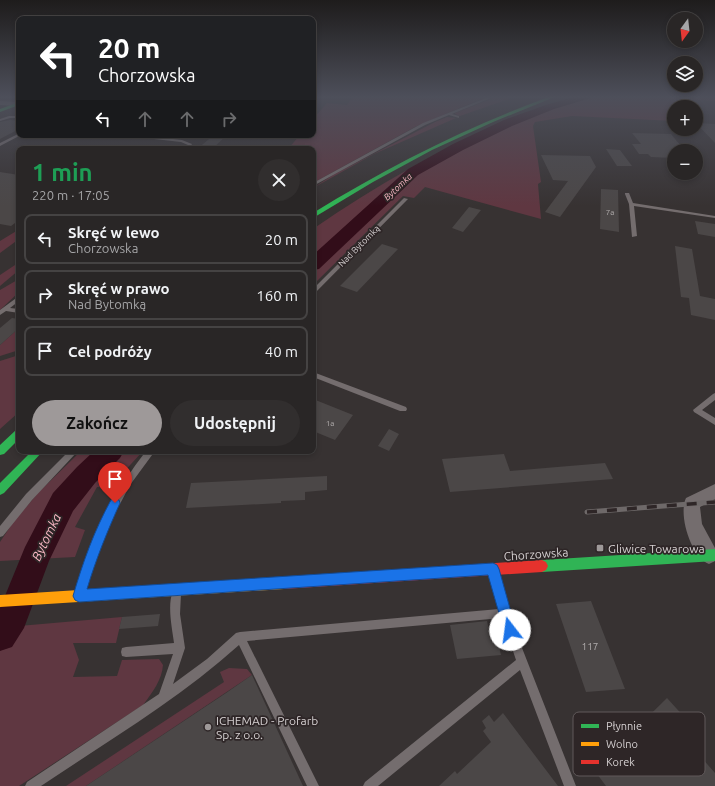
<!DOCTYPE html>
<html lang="pl">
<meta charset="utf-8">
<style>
body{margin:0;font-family:Ubuntu,sans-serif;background:#312e2e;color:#f1f3f6;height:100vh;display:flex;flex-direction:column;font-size:15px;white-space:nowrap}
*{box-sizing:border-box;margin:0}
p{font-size:13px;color:#a5a5a7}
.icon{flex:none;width:22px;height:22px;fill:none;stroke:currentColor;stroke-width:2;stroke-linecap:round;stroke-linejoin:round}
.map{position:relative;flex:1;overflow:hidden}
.panel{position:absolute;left:16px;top:146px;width:300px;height:308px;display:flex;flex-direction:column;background:#292626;border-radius:8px;box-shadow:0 2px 6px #0003,0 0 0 1px #454343}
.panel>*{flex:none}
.hud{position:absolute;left:16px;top:16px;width:300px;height:122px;border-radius:8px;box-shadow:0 2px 6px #0003,0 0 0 1px #454343;background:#202124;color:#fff;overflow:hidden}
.needle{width:26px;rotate:195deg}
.buttons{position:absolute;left:667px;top:12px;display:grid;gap:8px}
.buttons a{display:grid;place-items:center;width:36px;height:36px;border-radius:50%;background:#292626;box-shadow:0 2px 6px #0003,0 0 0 1px #454343;font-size:20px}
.pin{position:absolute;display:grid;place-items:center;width:34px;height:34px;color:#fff;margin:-41px -17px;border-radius:50% 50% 50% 0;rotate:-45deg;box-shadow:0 0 4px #0007}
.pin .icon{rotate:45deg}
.me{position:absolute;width:44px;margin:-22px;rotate:345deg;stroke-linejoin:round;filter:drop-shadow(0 0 3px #0008)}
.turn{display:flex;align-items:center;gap:14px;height:84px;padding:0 16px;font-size:18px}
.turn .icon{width:52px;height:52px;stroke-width:2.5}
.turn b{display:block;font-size:28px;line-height:34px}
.lanes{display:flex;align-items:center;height:38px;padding:0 16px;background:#0003;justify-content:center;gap:20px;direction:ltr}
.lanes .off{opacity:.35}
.round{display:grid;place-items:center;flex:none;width:42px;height:42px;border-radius:21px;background:#312e2e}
.headline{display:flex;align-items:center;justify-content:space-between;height:68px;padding:0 16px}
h1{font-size:24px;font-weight:700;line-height:30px;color:#1e9e55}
.button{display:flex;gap:8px;margin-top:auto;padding:8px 16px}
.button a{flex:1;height:46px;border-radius:24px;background:#9e9999;color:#111;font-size:16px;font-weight:700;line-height:46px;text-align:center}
.button a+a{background:#312e2e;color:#f1f3f6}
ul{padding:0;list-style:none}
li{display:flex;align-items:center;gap:12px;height:50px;margin:0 8px 6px;padding:0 8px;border:2px solid #454343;border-radius:8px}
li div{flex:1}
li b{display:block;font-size:15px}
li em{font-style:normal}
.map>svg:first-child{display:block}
.green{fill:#5f3741}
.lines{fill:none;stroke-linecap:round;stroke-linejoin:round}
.river{fill:#320d19;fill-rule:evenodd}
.building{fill:#4b4747}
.lane{fill:#746d6e;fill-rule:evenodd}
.street{fill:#746d6e;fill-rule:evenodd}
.fast{fill:#30b455;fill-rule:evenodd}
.slow{fill:#ff9f0a;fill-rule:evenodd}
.jam{fill:#e5322d;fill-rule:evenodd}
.rail-casing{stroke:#6e6969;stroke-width:5}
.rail{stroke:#2e2627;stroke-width:3.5;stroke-dasharray:10;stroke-linecap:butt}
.route{fill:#1a73e8;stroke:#114b97}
.poi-dot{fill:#9e9999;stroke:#2e2627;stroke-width:1.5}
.labels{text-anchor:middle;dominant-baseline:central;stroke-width:3.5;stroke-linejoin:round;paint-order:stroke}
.number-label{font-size:8px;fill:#b2aeae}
.far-water-label{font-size:9px;font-style:italic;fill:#fab8c5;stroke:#2e2627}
.far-street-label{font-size:9px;fill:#d5d0d1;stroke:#2e2627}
.near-number-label{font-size:10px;fill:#b2aeae}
.near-poi-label{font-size:12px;fill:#d5d0d1;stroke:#2e2627;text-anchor:start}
.near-street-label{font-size:12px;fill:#d5d0d1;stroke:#2e2627}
.near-water-label{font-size:13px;font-style:italic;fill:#fab8c5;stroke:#2e2627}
.key{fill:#2e2627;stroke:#60595a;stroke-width:1}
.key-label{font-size:11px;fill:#d5d0d1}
</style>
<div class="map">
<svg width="715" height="786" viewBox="0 0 715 786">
<rect width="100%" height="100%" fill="#373232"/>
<!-- green -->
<path class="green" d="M353,96H488L415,127L313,183V149H288L300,135H313V119L327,103L347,105Z
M499,96H517L460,116L455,114V113Z
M576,96H698L715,97V101L675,99L681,107H674V121L572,116L535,122L533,126L541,182L538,184L541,219L425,187L414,198L403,196L313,285V229C395,172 481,126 576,96Z
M447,117L456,118L374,154L313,188L333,175L435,122Z
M18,230H19V239L0,253V241Z
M15,265H19V270L0,286V275Z
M19,279V292L0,310V290Z
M19,328V350L0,356V345Z
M19,355V412L0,429V361Z
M81,451H143L109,488L97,487L75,527L85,530L75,557L0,561V542L14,521L39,492Z
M122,617L116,643H73L79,660L73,677L117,676L122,660L159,659L163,665C162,680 152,693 143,705L19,786H0V651L19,626Z
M229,668L247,669L252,675L86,786H66L224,682L220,672Z"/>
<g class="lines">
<!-- river -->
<path class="river" d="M576,96H592L591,98L554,109L512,126L463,150L418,175L319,269L313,270V255L408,169L453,144L504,120L546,105Z
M94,451H124L120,458L95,483L73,511L49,561L24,628L12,647L0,651V608L25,547L53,493L77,467Z"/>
</g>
<!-- building -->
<path class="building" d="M10,120L19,121V129L0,139V122Z
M696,123L715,124V143Z
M632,133L671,134L685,151H674V158L651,157L648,154H639L632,144H641Z
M214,135H227L212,149H197Z
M606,149L620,150L632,166H617Z
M541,155L590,156L596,167L560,217L545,212L568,181L553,180Z
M0,172L19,175V220L11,226L0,224Z
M601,189L618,190L619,232L600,229Z
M469,207L481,210L463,232L452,228Z
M695,221L715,224V237L698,234Z
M382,244L398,249L357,292L340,286Z
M675,246L692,249L700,296L715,299V320L691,315L689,298L681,297Z
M12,318L19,319V328L0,345V328Z
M313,399L353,415L335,440L313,431Z
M389,429L399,434L389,451L378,446Z
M504,454L510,471L605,463L613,479L450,492L442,459Z
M327,476V490L305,492V500L281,501V503L186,508L191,483Z
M591,601L625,689L586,692L556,604Z
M160,614L158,626L119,629L122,617Z
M487,621L491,638L497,637L501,655L457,659L450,625Z
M252,675L303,786H86L226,693Z
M667,698L696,730L686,740L715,773V786H606L594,770Z
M503,713L558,786H439L455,771L457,774L491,742L483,731L486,728L482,721L489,715L494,722Z"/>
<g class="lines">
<!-- lane -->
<path class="lane" d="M491,96H496L452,114L459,116V118L449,115L425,125L313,186V183L423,123Z
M9,116H19V118H10L0,121V119Z
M18,134L21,135L0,146V143Z
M146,136L182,140L192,144L189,149H185L188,145L181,142L145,138L144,137Z
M625,193H629L633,203L715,216V218L634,206L637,236L632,237L629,204L625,194Z
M404,198L408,199L315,293L313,294V289Z
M19,296V301L10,308L19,309V313L6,311L0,315V310Z
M313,372L406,407L407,409L406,411H400L313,377Z
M715,393V400L702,410L715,418V425L694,412L693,410L713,394Z
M69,451H78L32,500L3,536L0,537V526L26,494Z
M146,451H155L130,485L112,519L98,553L84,593L81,595L78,593L76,590C92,539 113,493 146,451Z
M494,568L497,570L499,573L515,630L576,786H564L520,670L378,786H363L365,782L516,660L502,618L247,641L319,786H307L239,645C179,699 108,741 41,786H25L27,782L159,694L173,654L126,657L122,656L121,652L122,648L126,647L174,643C172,628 167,605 173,591L176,589L179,591L181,594L180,614L185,648L173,684L207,659L236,633L240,632L499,609L489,573L491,570Z"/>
<!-- street -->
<path class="street" d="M0,101L17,102H19V106L0,105Z
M715,484V499L700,507L702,524L715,548V561L709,564C691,557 678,515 686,498Z"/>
<!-- fast -->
<path class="fast" d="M551,96H557L493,122L432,150L373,182L313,218V213C389,166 467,127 551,96Z
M19,102V105L0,112V109Z
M19,429V439L4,454L0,455V445L16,430Z
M32,451H43L4,493L0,495V483Z
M715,549V561L542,572L538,570L536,566L538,562L542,560Z"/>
<!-- slow -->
<path class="slow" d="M284,577L288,579L290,583L288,587L284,589L0,607V595Z"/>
<!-- jam -->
<path class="jam" d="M542,560L546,562L548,566L546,570L542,572L284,589L280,587L278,583L280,579L284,577Z"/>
<!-- rail casing -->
<g class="rail-casing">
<path id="rail" d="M587,512L715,502"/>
</g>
<!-- rail -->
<use href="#rail" class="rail"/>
</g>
<!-- sky -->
<linearGradient id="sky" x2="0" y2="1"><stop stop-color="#1e1c1c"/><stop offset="0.47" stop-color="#4d4f5a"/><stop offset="1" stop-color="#4d4f5a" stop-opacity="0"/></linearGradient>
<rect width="715" height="206" fill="url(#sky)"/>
<!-- route -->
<path class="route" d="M115,498L119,500L120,503C107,532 96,559 87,589L493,563L497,565L499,569L516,630L514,634L510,636L505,634L488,575L79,602L75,600L73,596C83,562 94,531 111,500Z"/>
<!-- markers -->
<g class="poi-dot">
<rect x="596" y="544" width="8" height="8" rx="2"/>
<circle cx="208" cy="727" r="4"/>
</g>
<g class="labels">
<!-- number labels -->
<g class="number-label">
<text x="610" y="212">7a</text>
<text x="330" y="423">1a</text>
</g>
<!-- far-water labels -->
<g class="far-water-label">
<text transform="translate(398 187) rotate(-43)">Bytomka</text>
</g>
<!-- far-street labels -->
<g class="far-street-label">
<text transform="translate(359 246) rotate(-45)">Nad Bytomką</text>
</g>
<!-- near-number labels -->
<g class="near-number-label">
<text x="590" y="646">117</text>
</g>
<!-- near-poi labels -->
<g class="near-poi-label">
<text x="608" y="548">Gliwice Towarowa</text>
<text x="216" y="720">ICHEMAD - Profarb<tspan x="216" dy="14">Sp. z o.o.</tspan></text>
</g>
<!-- near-street labels -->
<g class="near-street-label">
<text transform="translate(536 554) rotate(-4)">Chorzowska</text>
</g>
<!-- near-water labels -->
<g class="near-water-label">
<text transform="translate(46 537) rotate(-64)">Bytomka</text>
</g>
</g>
<!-- legend -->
<rect x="573" y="712" width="132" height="64" rx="6" class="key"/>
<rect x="581" y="724" width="18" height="4" fill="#30b455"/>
<rect x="581" y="742" width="18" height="4" fill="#ff9f0a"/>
<rect x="581" y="760" width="18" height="4" fill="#e5322d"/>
<g class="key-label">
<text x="606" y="730">Płynnie</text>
<text x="606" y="748">Wolno</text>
<text x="606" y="766">Korek</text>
</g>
</svg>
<div class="buttons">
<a><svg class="needle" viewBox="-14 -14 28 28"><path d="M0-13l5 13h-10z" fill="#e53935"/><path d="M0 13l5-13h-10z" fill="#a5a5a7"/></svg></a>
<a><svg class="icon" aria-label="layers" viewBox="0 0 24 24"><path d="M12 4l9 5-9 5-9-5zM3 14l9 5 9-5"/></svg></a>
<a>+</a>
<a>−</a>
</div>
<div class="pin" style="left:115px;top:503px;background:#d93025"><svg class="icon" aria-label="arrive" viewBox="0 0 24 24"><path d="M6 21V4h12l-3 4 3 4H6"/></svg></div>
<svg class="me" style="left:510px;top:630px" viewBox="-20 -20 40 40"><circle r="19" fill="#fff"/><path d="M0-13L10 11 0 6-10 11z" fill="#1a73e8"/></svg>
<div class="hud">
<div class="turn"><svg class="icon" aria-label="left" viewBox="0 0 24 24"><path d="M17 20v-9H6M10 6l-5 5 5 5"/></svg><div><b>20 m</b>Chorzowska</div></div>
<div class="lanes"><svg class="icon" aria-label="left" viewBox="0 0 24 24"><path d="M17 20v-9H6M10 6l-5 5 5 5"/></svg><svg class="icon off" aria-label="ahead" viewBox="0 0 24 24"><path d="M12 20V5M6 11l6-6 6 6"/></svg><svg class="icon off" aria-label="ahead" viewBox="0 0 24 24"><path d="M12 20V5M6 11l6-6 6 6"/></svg><svg class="icon off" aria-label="right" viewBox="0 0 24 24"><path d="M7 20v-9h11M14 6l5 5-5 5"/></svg></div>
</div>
<section class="panel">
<div class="headline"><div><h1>1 min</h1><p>220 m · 17:05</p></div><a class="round"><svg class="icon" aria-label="close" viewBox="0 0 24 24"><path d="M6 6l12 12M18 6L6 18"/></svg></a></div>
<ul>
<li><svg class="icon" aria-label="left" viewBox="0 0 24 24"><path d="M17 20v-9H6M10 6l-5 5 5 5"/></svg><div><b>Skręć w lewo</b><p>Chorzowska</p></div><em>20 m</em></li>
<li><svg class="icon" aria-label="right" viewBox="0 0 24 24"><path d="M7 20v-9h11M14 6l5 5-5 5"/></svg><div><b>Skręć w prawo</b><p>Nad Bytomką</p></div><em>160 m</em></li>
<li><svg class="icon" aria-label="arrive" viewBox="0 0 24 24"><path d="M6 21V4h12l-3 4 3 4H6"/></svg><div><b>Cel podróży</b></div><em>40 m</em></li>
</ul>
<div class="button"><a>Zakończ</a><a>Udostępnij</a></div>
</section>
</div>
